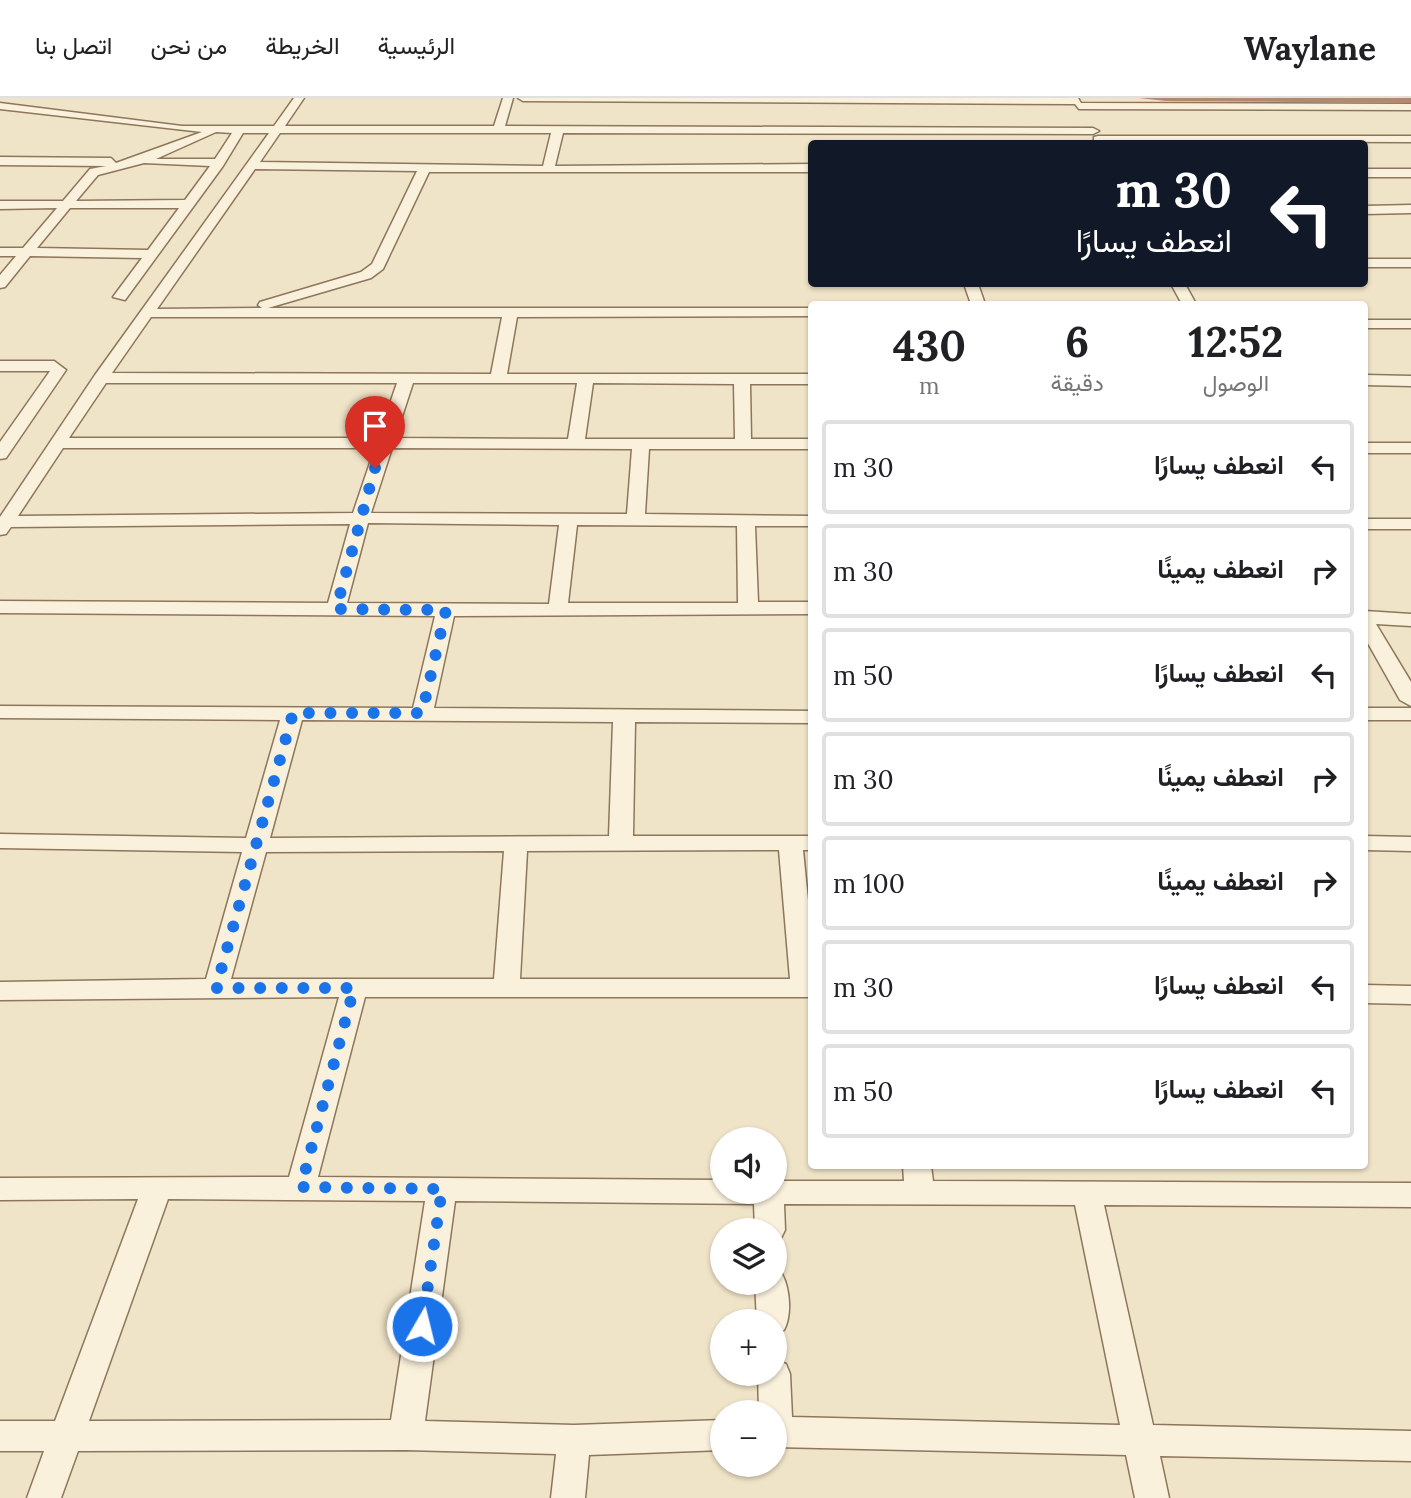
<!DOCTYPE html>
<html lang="ar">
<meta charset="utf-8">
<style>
body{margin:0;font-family:Lora,Vazirmatn,serif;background:#f6f6f6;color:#202124;direction:rtl;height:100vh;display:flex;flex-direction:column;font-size:26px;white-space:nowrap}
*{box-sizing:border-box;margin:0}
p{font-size:23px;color:#757577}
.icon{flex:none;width:38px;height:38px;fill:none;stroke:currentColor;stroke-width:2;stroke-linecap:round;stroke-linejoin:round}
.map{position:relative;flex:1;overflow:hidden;direction:ltr}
.side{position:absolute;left:808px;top:203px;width:560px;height:868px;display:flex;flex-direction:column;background:#fff;border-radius:7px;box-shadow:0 2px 5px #0004;direction:rtl}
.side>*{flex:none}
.banner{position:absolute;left:808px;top:42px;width:560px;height:147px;border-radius:7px;box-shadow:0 2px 5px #0004;direction:rtl;background:#111827;color:#fff;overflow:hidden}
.tools{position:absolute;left:710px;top:1029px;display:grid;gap:14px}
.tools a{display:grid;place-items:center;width:77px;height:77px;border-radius:50%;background:#fff;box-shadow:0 2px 5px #0004;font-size:35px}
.pin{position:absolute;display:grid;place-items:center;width:60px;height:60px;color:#fff;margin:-72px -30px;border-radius:50% 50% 50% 0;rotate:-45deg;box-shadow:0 0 7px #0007}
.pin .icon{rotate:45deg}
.me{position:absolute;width:77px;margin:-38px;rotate:8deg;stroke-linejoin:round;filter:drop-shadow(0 0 5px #0008)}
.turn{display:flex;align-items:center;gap:24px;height:147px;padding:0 21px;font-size:32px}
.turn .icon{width:91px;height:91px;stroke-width:2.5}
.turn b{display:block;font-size:49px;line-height:60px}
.eta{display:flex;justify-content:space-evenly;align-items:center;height:119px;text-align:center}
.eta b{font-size:42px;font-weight:800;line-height:49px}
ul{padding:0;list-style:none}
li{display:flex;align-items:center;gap:21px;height:94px;margin:0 14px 10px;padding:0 7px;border:4px solid #e0e0e0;border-radius:7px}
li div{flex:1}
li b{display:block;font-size:26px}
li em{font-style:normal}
header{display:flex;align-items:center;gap:42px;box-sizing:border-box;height:98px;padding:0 35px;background:#fff;border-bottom:2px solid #e0e0e0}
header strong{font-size:33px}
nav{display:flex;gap:38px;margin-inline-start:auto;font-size:24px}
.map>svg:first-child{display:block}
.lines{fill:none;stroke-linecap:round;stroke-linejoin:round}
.street-casing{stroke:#8d765c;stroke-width:3}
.street{fill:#faf1dc;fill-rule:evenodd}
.wall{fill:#b2896c}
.route{stroke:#1a73e8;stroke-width:12;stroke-dasharray:0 21.6}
</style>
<header>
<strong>Waylane</strong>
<nav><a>الرئيسية</a><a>الخريطة</a><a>من نحن</a><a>اتصل بنا</a></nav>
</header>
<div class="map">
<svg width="1411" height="1400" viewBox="0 0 1411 1400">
<rect width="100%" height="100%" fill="#f0e4c8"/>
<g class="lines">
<!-- street casing -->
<g class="street-casing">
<path id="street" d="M294,0H304L285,28H494L503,0H513L505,28L1093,30L1099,33L1093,36L563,35L555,68L812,66V74H429L383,171L371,180L268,210H812V218L517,219L507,276H812V286H750L751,341H812V351H649L645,416L812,418V428H755L758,504H812V516L454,518L434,610L812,613V625L635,624L633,738H812V752H803L812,842V899H365L318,1079L723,1082V1094H775V1083H904L903,1068H931L933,1083L1411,1085V1109L1104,1107L1153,1327L1411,1333V1363L1160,1358L1169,1400H1135L1126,1357L775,1349V1314H759L758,1276H775V1262L786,1266L790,1276L792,1319L1120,1327L1075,1107L784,1106L785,1132L781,1140L775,1142V1132H755L754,1106L455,1103L425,1323L574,1327L723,1322V1352L589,1357L585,1400H551L556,1356L406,1352L78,1353L61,1400H27L44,1353H0V1323H55L138,1101L0,1102V1080L289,1079L339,899L0,902V884L206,881L242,754L0,750V736L246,740L280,622L0,620V608L413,610L435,518L0,515V503L328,505L350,426L11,429L6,436L0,437V419L95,277L269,35H243L223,68L125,202L113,199L142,160L30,158L5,189L0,190V177L16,158H0V150H23L57,110L0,111V103H63L90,71L106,68L0,67V59L111,60L116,65L202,34L0,11V5L182,28H274ZM216,34L232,35L215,61H156ZM280,35H551L543,68L260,64ZM144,65L210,68L185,102L76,103L98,77ZM255,71L417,73L372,166L361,174L260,204L258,207L262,210L157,211ZM70,110H179L148,152L37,150ZM151,219H502L491,276L112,275ZM106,285H397L378,340H69ZM413,285H577L568,341L395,340ZM593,285L734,286L735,341H585ZM63,350H375L353,415L18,418ZM392,350L632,351L627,416L371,415ZM368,425L559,427L549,506L347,505ZM577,427L737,428L738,505H568ZM302,622L613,624L609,738L270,740ZM779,752L790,881H520L527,753ZM504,753L494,881H231L266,754ZM168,1101L425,1103L391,1322L89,1323Z
M518,0H1078L1081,5L1411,6V12L1079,11L1075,6L523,3Z
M1098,38H1411V44L1094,43V39Z
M1365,71H1411V79H1365Z
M1411,107V115L1365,116V108Z
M1365,161H1411V169H1365Z
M964,186H978L985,206H971Z
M1171,186H1185L1196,206H1182Z
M1365,222H1411V230H1365Z
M0,263H54L66,272L6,360L0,361V344L50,273H0Z
M1365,277L1411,278V288L1365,287Z
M1365,345H1411V355H1365Z
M1365,421H1411V431H1365Z
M1365,513L1411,516V528L1376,526L1411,584V608L1400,602L1365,540Z
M1365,610H1411V622H1365Z
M1365,738L1411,739V753L1365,752Z
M1365,887L1411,888V906L1365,905Z
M775,1174L782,1176C790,1191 792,1217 784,1232L775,1236V1223H757L755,1185H775Z"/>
</g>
<!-- street -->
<use href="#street" class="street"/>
</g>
<!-- wall -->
<path class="wall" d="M1139,0H1411V5L1166,3Z"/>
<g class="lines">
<!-- route -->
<path class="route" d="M375,370L336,511L446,512L422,615H293L216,890H354L301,1089L442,1091L422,1228"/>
</g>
</svg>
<div class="tools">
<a><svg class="icon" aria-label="sound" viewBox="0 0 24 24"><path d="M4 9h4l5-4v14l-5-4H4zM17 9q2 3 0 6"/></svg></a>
<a><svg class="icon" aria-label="layers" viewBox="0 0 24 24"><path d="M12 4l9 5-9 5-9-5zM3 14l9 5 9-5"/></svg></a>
<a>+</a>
<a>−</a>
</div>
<div class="pin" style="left:375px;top:370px;background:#d93025"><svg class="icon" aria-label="arrive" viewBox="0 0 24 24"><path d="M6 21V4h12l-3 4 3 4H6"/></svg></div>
<svg class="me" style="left:422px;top:1228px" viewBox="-20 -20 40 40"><circle r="17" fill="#1a73e8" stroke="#fff" stroke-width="3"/><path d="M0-11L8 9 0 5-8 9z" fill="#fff"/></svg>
<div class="banner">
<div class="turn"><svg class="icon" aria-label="left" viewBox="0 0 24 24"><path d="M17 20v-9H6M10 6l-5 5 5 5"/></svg><div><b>30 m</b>انعطف يسارًا</div></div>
</div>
<section class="side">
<div class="eta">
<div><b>12:52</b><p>الوصول</p></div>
<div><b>6</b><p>دقيقة</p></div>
<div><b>430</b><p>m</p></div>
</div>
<ul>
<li><svg class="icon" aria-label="left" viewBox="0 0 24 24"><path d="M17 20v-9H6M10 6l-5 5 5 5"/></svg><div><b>انعطف يسارًا</b></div><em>30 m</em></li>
<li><svg class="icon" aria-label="right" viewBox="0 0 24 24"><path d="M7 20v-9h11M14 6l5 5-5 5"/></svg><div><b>انعطف يمينًا</b></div><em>30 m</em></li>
<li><svg class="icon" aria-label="left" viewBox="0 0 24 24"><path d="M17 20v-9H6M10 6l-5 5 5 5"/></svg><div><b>انعطف يسارًا</b></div><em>50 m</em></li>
<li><svg class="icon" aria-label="right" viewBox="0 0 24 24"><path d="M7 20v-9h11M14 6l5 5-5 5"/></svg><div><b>انعطف يمينًا</b></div><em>30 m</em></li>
<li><svg class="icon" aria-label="right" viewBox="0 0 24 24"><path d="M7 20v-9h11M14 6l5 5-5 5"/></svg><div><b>انعطف يمينًا</b></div><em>100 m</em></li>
<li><svg class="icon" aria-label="left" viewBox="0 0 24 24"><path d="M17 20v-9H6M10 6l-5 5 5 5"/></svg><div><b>انعطف يسارًا</b></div><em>30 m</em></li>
<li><svg class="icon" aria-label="left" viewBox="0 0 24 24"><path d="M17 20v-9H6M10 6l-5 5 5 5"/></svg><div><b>انعطف يسارًا</b></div><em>50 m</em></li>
</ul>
</section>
</div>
